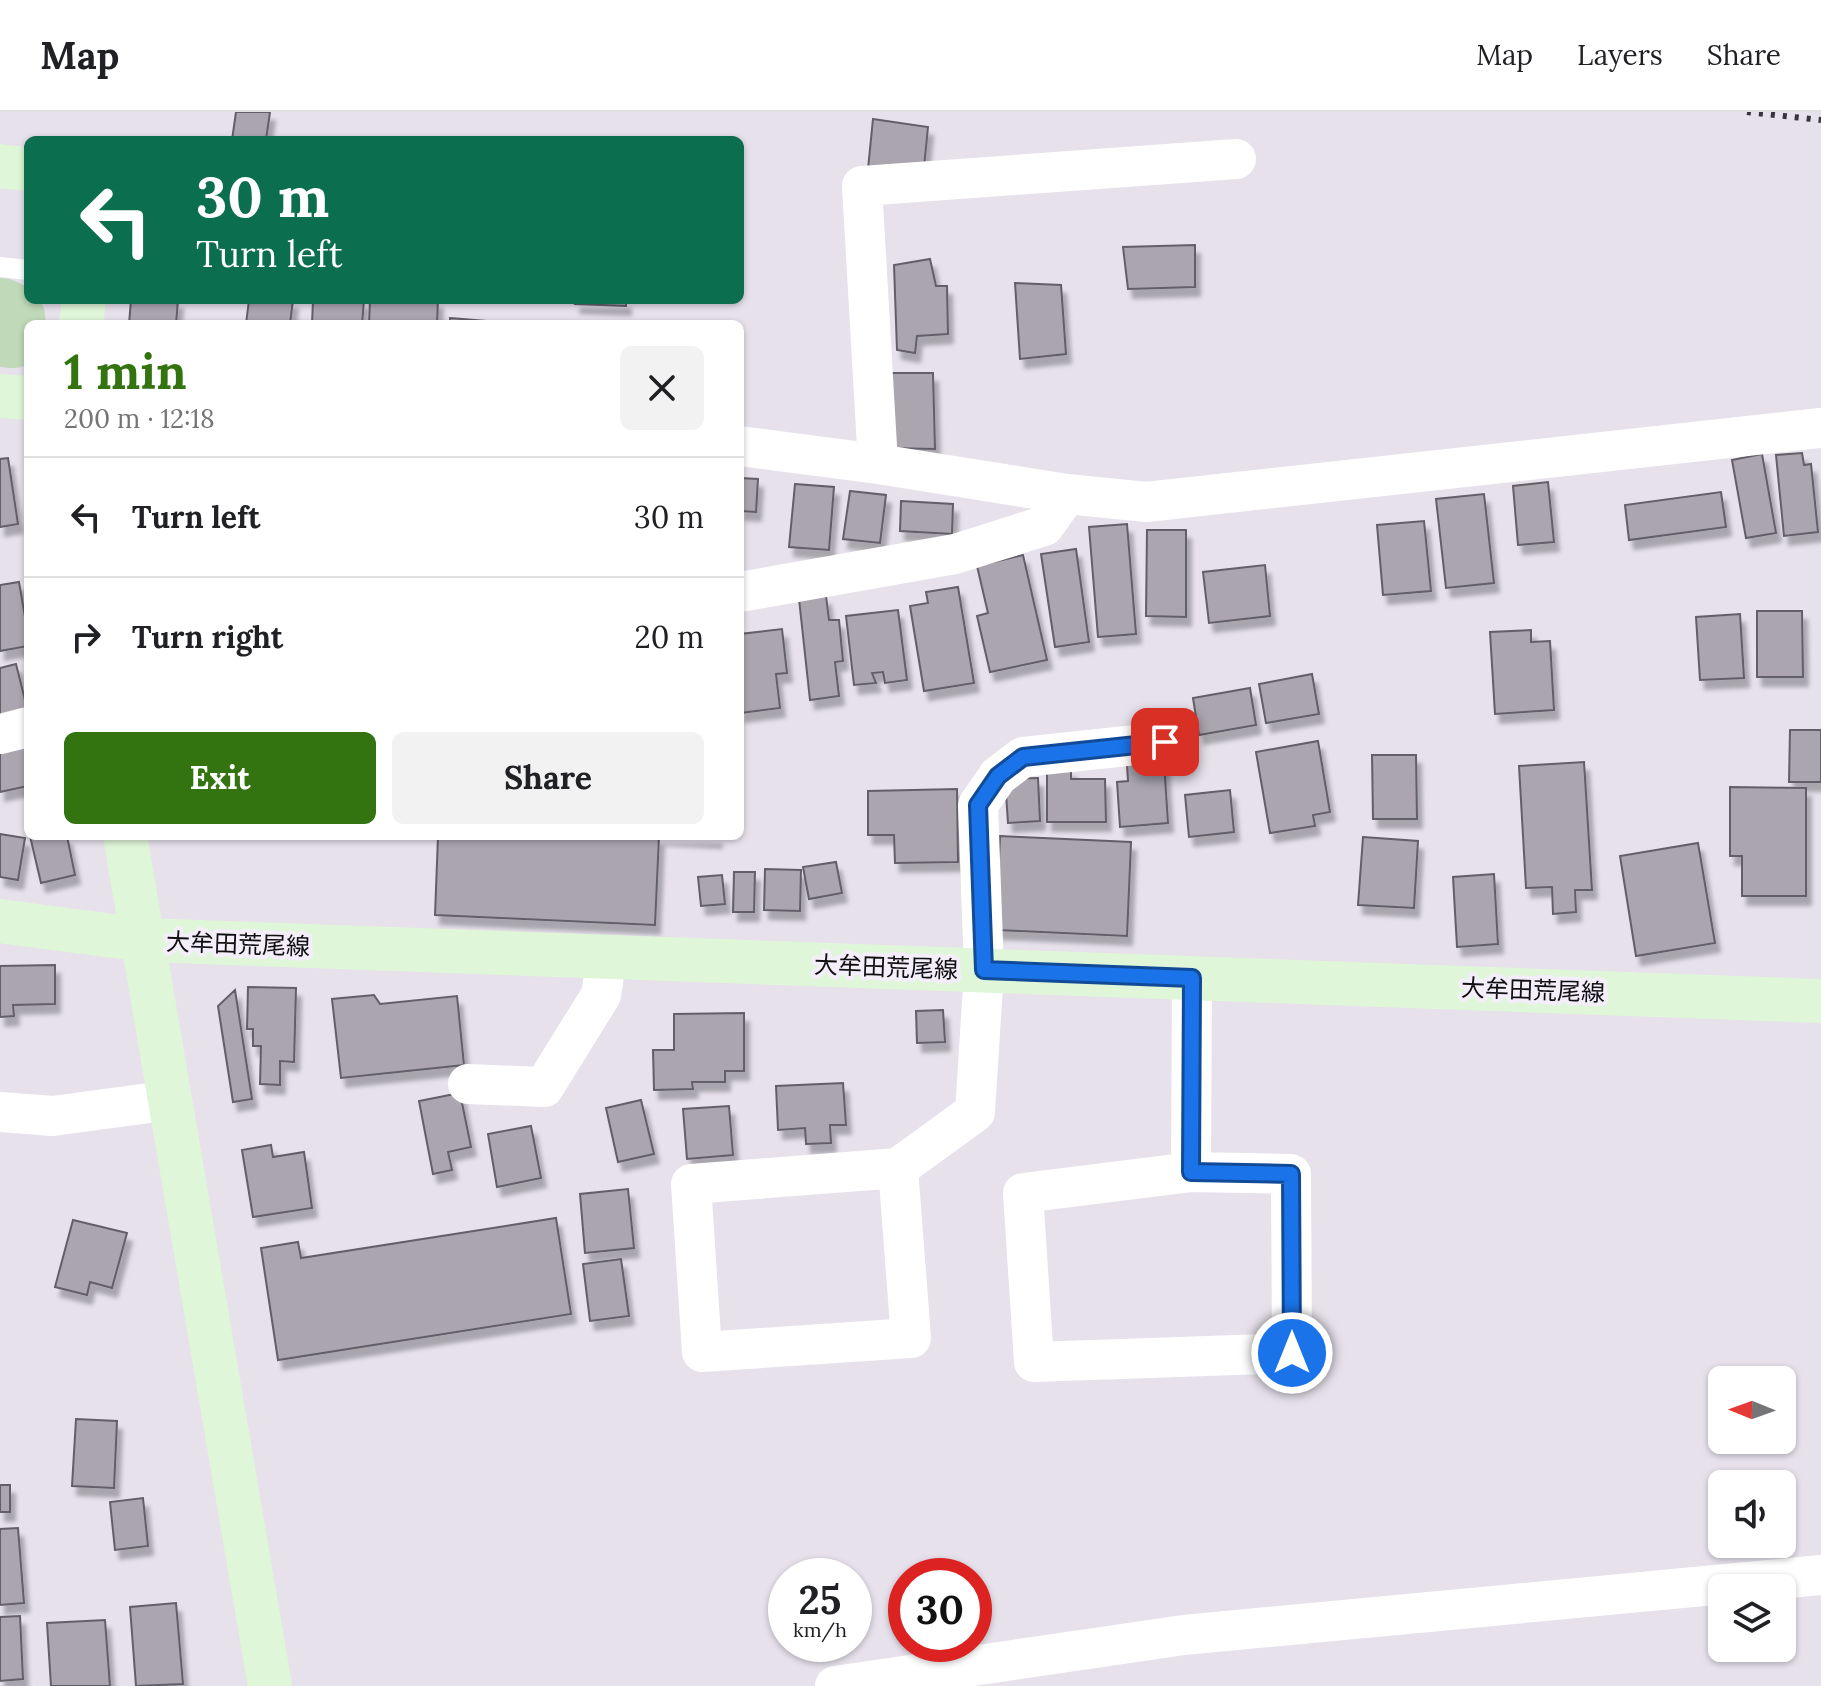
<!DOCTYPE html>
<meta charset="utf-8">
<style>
body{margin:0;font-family:Lora,"Noto Sans JP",serif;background:#f2f2f2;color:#202124;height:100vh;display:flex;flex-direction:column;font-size:30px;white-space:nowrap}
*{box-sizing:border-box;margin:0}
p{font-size:26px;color:#757577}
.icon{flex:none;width:44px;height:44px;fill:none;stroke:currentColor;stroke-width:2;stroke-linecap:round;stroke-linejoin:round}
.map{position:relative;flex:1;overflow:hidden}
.panel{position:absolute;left:24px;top:208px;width:720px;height:520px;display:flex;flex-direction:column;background:#fff;border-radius:12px;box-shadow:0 2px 6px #0004}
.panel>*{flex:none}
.top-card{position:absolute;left:24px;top:24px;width:720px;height:168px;border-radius:12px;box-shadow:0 2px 6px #0004;background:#0b6e4f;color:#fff;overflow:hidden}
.needle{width:52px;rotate:271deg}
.fabs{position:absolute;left:1708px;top:1254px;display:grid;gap:16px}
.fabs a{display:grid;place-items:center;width:88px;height:88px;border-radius:12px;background:#fff;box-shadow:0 2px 6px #0004;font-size:40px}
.speed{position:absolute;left:768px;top:1446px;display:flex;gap:16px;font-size:40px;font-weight:700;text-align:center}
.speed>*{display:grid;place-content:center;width:104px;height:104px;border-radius:50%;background:#fff;box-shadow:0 2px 6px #0004;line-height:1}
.speed small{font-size:20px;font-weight:400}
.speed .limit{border:12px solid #d22;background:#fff;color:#111}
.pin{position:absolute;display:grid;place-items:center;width:68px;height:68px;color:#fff;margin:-34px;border-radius:16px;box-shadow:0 4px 12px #0006}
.me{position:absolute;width:88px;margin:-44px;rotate:0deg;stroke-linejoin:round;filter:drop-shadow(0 0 6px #0008)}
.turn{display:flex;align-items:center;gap:28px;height:168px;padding:0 40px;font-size:36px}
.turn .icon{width:104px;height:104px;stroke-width:2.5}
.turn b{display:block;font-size:56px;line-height:68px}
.round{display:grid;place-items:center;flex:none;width:84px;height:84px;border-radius:12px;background:#f2f2f2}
.summary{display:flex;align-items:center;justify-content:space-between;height:136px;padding:0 40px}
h1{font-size:48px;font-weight:700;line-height:60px;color:#337410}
.cta{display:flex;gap:16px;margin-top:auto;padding:16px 40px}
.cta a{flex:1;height:92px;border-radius:12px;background:#337410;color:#fff;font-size:32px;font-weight:700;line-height:92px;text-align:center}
.cta a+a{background:#f2f2f2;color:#202124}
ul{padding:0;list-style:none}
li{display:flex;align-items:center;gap:24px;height:120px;padding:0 40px;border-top:2px solid #e0e0e0}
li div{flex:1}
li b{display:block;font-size:30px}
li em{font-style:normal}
header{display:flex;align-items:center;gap:48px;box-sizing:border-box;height:112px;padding:0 40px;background:#fff;border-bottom:2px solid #e0e0e0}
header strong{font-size:38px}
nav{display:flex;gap:44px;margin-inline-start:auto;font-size:28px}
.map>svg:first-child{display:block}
.green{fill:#c0d9b8}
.building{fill:#aaa5af;stroke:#635f68;stroke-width:2;filter:url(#shadow)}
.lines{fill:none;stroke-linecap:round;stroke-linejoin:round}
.lane{stroke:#fff;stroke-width:20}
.street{stroke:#fff;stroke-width:40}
.secondary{stroke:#e0f6d8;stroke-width:44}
.rail{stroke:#37353a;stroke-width:6;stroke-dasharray:4 8;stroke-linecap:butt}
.route-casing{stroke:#114b97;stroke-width:20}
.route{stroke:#1a73e8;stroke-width:14}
.labels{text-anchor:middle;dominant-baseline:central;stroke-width:8;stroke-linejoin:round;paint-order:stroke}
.street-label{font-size:24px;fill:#100f12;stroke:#f3eef9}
</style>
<header>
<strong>Map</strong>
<nav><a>Map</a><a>Layers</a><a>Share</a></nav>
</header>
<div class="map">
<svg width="1821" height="1574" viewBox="0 0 1821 1574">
<defs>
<filter id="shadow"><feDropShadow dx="5" dy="9" stdDeviation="2" flood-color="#0004"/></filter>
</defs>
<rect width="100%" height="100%" fill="#e6e1eb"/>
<!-- green -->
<path class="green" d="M0,166L10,167L28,175V188H39L44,196L46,212H28V251C20,258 10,256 0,255Z"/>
<!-- building -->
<path class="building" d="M236,0H270L266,28H232Z
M873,7L928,15L923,65L868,57Z
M1195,133V175L1128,177L1123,135Z
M930,147L936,174H947L948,222L917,224L915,241L897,238L894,153Z
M1015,171L1061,173L1066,242L1020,247Z
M131,188H178L176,212H129Z
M249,188H293L290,212H246Z
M313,188H364L362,212H312Z
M370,188H438L437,212H369Z
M576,188H626V194L575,192Z
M450,206L498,210V212H450Z
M885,261H933L935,337L886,336Z
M1802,341L1804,353L1811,352L1818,420L1784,424L1776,343Z
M1762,342L1776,421L1746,426L1732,348Z
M8,346L18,412L0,415V347Z
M740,366L758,367L756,400L740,399Z
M1548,370L1554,430L1518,433L1513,374Z
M795,372L834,375L829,438L789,435Z
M850,379L886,383L880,431L843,427Z
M1721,380L1726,415L1629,428L1625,393Z
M1484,382L1494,471L1446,476L1436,387Z
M901,389L953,392L952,422L900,419Z
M1424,409L1431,479L1383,483L1377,413Z
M1127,412L1136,522L1098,525L1089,415Z
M1147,418H1186V505L1146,504Z
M1076,437L1089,530L1055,535L1041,442Z
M1023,443L1047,548L990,560L977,504L988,501L977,454Z
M1265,453L1270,504L1209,511L1203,460Z
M19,470L28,522V534L0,539V473Z
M958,475L974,571L924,579L910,494L928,491L926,480Z
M826,484L829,508H839L843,549L835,550L839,584L810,588L799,487Z
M898,498L907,568L885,571L883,560L872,561L876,571L854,573L846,504Z
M1757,499H1802L1803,565H1757Z
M1740,502L1744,566L1700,568L1696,505Z
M782,517L787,561L776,562L780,596L740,601V522Z
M1531,518V530L1550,529L1554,598L1495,602L1490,520Z
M16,552L27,596L0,603V556Z
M1312,562L1319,602L1266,611L1259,572Z
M1250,576L1256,613L1199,623L1193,586Z
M1790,618H1821V670H1789Z
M1318,629L1330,700L1313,703L1315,714L1270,721L1256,640Z
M28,632V674L0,680V638Z
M1372,643H1416L1417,707H1373Z
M1164,650L1168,711L1120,715L1117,670L1128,669L1127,653Z
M1584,650L1592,778H1575L1576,800L1553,802L1552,775L1526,776L1519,654Z
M1047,657H1071V667H1105L1106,710H1047Z
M1038,666L1040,709L1008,711L1005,667Z
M1730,675L1806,676V784H1742V744H1730Z
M957,677L958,750L895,751L894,723H868V679Z
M1230,678L1234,720L1189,725L1185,683Z
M0,722L25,726L18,768L0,765Z
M30,724H67L75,763L41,771Z
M438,724H717V727L659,724L655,813L435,803Z
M1000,724L1131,730L1127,824L996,818Z
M1363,725L1418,729L1414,796L1358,793Z
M1698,731L1715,831L1636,844L1620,744Z
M836,750L842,781L809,787L803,755Z
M765,757L801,758L800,799L764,798Z
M734,760H755L754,800H733Z
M1494,762L1498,832L1457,835L1453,765Z
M722,763L725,792L701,794L698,765Z
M55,853V892L13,893L14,904L0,905V854Z
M248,875L296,876L294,950L280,949V973L260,972L261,934H253V917H247Z
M235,878L252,987L233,990L218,894Z
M374,883L380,892L457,884L464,953L341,966L332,887Z
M943,898L945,930L917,931L916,899Z
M744,901V959H725V970H692L693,977L654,978L653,938H674V902Z
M843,971L846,1013H830L831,1031L806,1032L805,1016L778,1018L776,974Z
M460,981L471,1035L448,1040L452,1058L433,1062L419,989Z
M641,988L654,1042L618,1050L606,996Z
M729,994L733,1043L687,1047L683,997Z
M531,1014L541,1066L497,1075L488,1022Z
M271,1033L273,1045L304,1040L312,1096L253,1105L242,1038Z
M628,1077L634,1136L585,1141L580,1082Z
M556,1106L571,1202L278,1248L261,1136L298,1130L301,1146Z
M73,1108L127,1121L112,1176L90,1170L87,1183L55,1175Z
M621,1147L629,1204L590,1209L583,1152Z
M76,1307L117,1309L114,1376L72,1374Z
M0,1373H10V1400H0Z
M143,1386L148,1434L115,1438L110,1390Z
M18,1416L24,1491L0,1493V1417Z
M176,1491L183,1572L136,1574L130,1495Z
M20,1504L23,1567L0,1569V1505Z
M105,1508L110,1574H51L47,1511Z"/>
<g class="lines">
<!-- lane -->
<path class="lane" d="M0,155L28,158"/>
<!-- street -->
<path class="street" d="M740,334L878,352L1067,382L1146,390L1821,316
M878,352L862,74L1236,47
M740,480L955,442L1044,414L1067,382
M0,622L28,615
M468,972L544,975L601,883L607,845
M0,1000L53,1004L171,988
M898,1056L691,1072L702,1240L911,1226L898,1056L975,1000L984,858L978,693L998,664L1023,645L1165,630
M1191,1060L1023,1081L1034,1250L1292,1241L1291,1062L1191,1060L1192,866
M835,1574L1184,1523L1821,1463"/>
<!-- secondary -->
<path class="secondary" d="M0,54L28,57
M81,212L84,188
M0,284L28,286
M125,724L270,1574
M0,809L144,828L1821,889"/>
<!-- rail -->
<path class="rail" d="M1747,0L1821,8"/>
</g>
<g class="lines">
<!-- route casing -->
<g class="route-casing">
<path id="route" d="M1165,630L1023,645L998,664L978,693L984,858L1192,866L1191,1060L1291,1062L1292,1241"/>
</g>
<!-- route -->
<use href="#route" class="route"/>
</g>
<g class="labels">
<!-- street labels -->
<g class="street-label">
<text transform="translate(238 832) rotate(2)">大牟田荒尾線</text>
<text transform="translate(886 855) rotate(2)">大牟田荒尾線</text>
<text transform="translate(1533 878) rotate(2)">大牟田荒尾線</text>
</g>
</g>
</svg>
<div class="fabs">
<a><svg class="needle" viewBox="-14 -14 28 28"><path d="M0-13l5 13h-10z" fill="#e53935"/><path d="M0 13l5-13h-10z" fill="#757577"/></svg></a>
<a><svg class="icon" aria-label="sound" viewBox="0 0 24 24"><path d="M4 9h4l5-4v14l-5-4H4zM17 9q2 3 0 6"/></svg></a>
<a><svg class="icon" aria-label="layers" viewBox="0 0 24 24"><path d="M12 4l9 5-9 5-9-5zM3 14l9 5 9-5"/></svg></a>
</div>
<div class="speed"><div>25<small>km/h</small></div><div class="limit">30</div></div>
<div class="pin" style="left:1165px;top:630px;background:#d93025"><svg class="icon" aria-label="arrive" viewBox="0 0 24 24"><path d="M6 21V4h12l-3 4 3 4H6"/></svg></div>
<svg class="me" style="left:1292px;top:1241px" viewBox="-20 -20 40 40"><circle r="17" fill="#1a73e8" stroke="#fff" stroke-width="3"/><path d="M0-11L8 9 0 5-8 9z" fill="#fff"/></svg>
<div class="top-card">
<div class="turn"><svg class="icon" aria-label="left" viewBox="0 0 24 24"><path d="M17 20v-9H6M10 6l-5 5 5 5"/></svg><div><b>30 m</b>Turn left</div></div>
</div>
<section class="panel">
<div class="summary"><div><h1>1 min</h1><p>200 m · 12:18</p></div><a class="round"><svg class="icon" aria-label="close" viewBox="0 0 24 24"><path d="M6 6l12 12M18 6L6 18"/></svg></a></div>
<ul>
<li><svg class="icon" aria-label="left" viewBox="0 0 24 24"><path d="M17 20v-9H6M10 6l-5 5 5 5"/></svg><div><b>Turn left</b></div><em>30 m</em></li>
<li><svg class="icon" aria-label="right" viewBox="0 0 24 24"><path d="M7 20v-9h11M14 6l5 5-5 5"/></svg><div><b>Turn right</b></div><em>20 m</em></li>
</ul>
<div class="cta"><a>Exit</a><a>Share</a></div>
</section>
</div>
